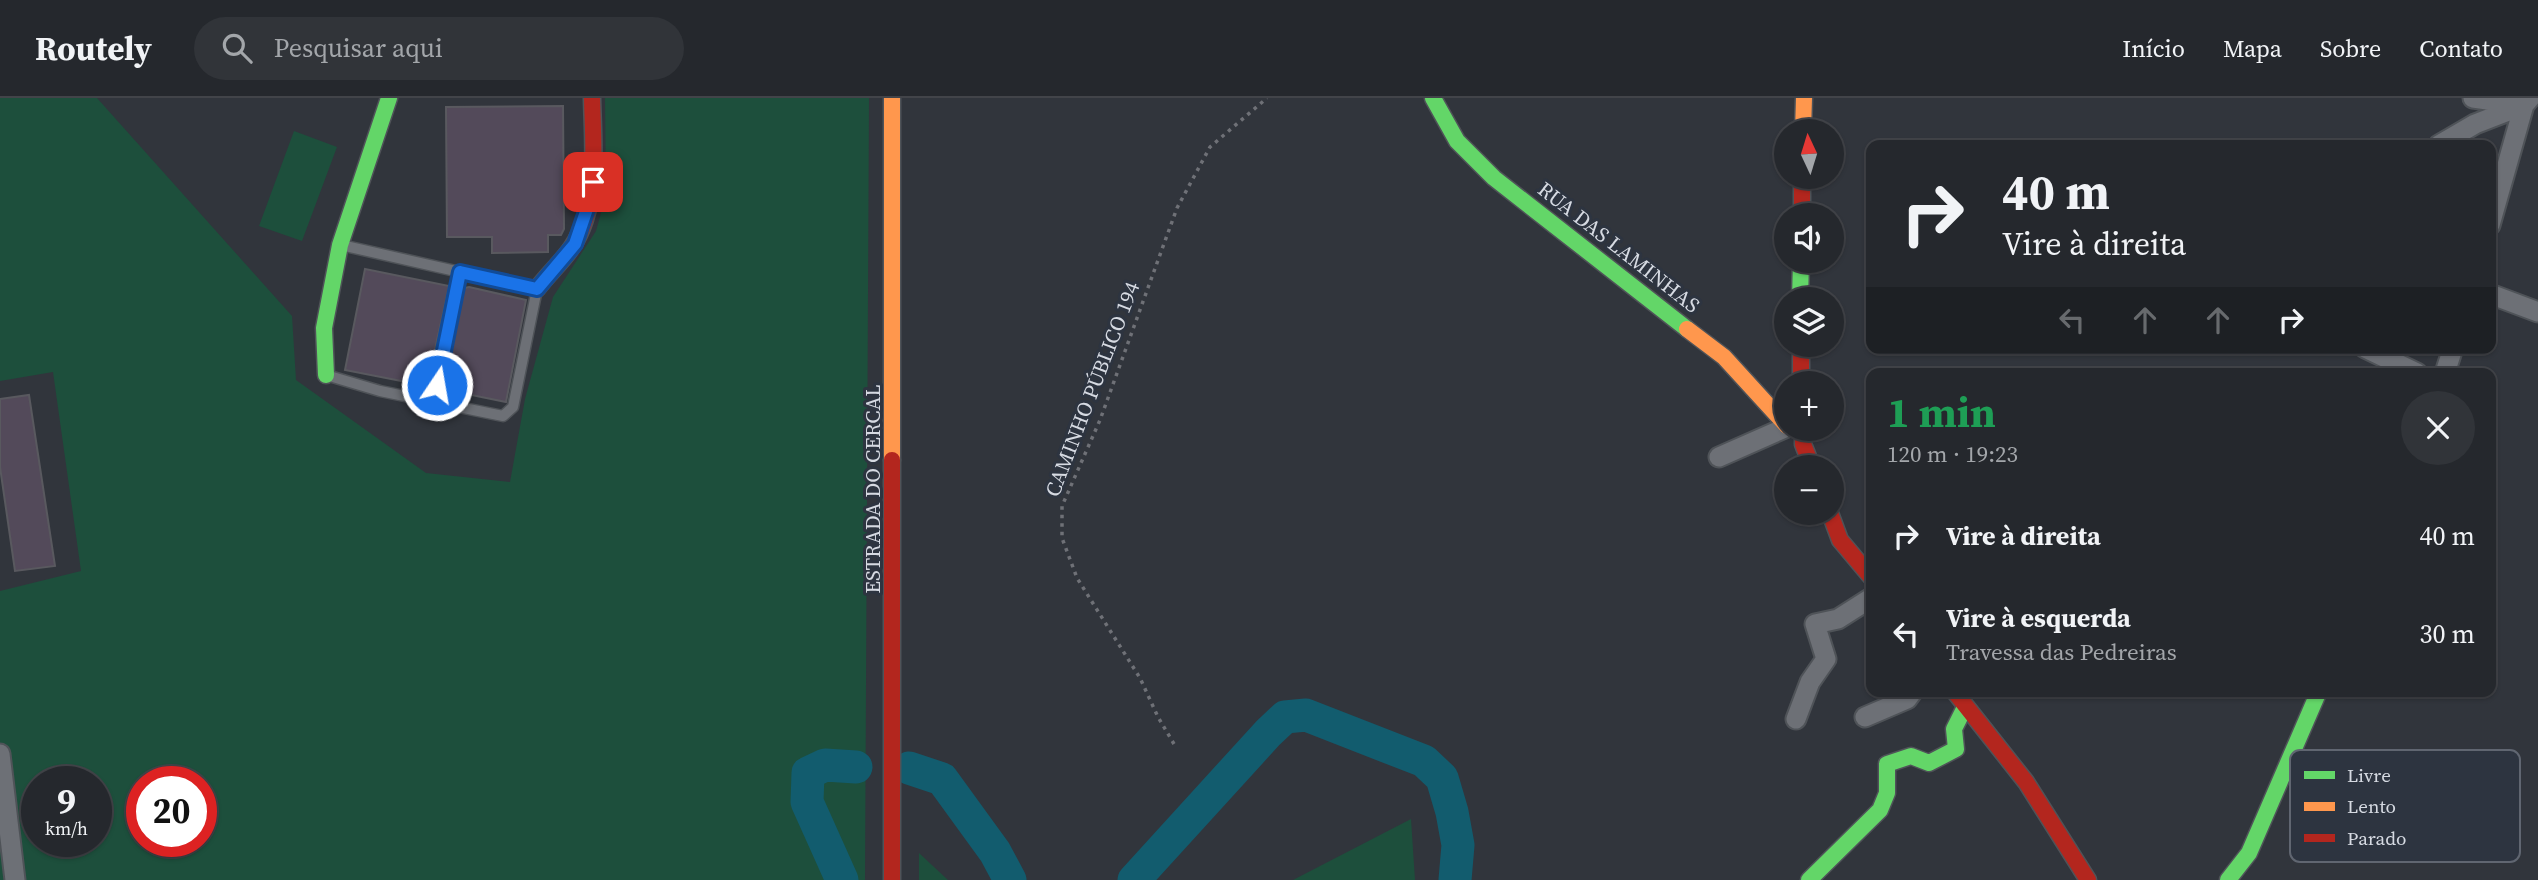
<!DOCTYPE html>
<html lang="pt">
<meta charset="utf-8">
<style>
body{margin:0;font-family:"Source Serif 4",serif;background:#313439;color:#f1f3f6;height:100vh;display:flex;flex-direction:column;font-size:26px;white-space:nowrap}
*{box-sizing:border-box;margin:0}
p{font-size:23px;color:#a3a6aa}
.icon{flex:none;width:38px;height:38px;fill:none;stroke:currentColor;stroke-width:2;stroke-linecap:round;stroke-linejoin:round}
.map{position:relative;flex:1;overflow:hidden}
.panel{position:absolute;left:1866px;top:270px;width:630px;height:329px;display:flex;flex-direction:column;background:#25282d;border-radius:14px;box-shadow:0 2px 5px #0004,0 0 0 2px #424449}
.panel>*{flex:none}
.top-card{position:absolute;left:1866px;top:42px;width:630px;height:214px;border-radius:14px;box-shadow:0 2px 5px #0004,0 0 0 2px #424449;background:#25282d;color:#f1f3f6;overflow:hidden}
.needle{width:46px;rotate:356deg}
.controls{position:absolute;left:1774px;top:21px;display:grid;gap:14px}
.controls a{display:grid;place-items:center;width:70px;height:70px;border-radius:50%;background:#25282d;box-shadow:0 2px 5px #0004,0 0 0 2px #424449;font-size:35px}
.speed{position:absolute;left:21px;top:668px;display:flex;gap:14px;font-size:35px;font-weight:700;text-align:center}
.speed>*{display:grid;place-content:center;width:91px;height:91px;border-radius:50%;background:#25282d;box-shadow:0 2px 5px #0004,0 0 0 2px #424449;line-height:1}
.speed small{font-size:18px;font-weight:400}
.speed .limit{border:10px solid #d22;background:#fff;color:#111}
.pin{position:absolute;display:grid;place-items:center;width:60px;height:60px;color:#fff;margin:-30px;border-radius:14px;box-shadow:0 4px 10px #0006}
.me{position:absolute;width:77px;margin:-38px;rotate:12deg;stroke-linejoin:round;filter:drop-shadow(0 0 5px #0008)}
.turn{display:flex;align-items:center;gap:24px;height:147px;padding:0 21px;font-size:32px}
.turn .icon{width:91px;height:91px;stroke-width:2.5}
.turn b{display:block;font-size:49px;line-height:60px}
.lanes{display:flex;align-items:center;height:66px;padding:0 21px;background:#0003;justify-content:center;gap:35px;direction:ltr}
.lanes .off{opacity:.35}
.round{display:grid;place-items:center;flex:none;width:74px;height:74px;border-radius:37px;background:#313439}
.headline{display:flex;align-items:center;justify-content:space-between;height:119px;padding:0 21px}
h1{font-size:42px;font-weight:700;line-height:52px;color:#1e9e55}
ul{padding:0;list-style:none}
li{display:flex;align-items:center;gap:21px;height:98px;padding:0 21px}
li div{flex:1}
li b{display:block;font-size:26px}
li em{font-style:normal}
header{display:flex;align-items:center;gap:42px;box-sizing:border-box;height:98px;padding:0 35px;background:#25282d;border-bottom:2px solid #424449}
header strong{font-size:33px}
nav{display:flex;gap:38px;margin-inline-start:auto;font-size:24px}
.search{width:490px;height:63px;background:#313439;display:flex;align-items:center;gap:18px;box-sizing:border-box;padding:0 24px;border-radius:38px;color:#a3a6aa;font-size:26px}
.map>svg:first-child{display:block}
.green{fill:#1d4f3c;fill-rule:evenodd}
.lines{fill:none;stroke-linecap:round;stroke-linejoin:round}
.river{stroke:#125c6e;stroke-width:33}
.building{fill:#534a5a;stroke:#59595f;stroke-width:2}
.lane-casing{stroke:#4f5358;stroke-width:13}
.street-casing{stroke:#4f5358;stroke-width:23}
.fast-casing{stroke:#4f5358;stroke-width:19}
.slow-casing{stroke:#4f5358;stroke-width:19}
.jam-casing{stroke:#4f5358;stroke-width:19}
.path{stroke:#6f7177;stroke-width:3.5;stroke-dasharray:3.5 5;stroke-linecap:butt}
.lane{stroke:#6d7076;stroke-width:10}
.street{stroke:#6d7076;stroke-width:19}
.fast{stroke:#63d668;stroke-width:16}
.slow{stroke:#ff974d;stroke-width:16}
.jam{stroke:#b3261e;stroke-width:16}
.route-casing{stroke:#114b97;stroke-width:18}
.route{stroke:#1a73e8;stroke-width:12}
.labels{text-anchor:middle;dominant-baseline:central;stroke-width:6;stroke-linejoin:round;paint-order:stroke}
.street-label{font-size:21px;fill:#d6dae2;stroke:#2d3440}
.key{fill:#2d3440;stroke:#606671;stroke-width:2}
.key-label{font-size:19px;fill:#d6dae2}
</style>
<header>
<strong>Routely</strong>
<div class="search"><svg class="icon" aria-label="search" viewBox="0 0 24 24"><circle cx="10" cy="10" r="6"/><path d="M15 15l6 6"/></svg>Pesquisar aqui</div>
<nav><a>Início</a><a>Mapa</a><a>Sobre</a><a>Contato</a></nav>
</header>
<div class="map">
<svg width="2538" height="782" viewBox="0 0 2538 782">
<rect width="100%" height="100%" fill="#31353c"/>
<!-- green -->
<path class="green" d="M0,0H97L292,218L296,282L426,375L510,384L525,301L553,199L596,133L606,97L605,0H869L865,782H0V493L81,473L53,274L0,283ZM37,684H96V744H37ZM142,684H201V744H142Z
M294,33L337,49L302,143L259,128Z
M1411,721L1415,782H1293Z
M919,755L948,782H919Z"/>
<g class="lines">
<!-- river -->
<path class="river" d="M909,670L942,681L995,754L1010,782
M842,782L807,704L808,675L825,667L856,669
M1134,782L1268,635L1285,619L1306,617L1424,663L1442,680L1452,714L1458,747L1455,782"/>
</g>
<!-- building -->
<path class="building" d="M563,8L564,131L561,137H548V154L492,155V139H447L446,9Z
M365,171L449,188L427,288L345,272Z
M469,189L526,202L506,304L442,291L464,190Z
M29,297L55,468L15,473L0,369V301Z"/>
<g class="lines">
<!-- lane casing -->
<g class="lane-casing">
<path id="lane" d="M341,147L460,174L431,304
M326,277L380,293L503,318L513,309L537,191L460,174"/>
</g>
<!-- street casing -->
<g class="street-casing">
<path id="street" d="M2473,0L2524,7
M2439,47L2475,26L2524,7
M2490,127L2524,7L2530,0
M2490,196L2538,214
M2365,250L2417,275
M2445,275L2453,250
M1719,359L1787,329
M1865,619L1907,601L1913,593
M1796,621L1810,584L1826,561L1815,526L1838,521L1871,500
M0,656L15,782"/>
</g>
<!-- fast casing -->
<g class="fast-casing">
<path id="fast" d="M1433,0L1457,43L1494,80L1687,231
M1800,201L1801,163
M326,277L324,230L340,147L389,0
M1809,782L1880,712L1887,695V666L1911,658L1929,665L1956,651L1954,631L1965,609
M2228,782L2249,755L2319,593"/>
</g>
<!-- slow casing -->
<g class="slow-casing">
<path id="slow" d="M892,0V362
M1803,33L1804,0
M1687,231L1724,259L1787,328"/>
</g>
<!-- jam casing -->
<g class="jam-casing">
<path id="jam" d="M1802,79V117
M537,191C548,176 562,164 572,149C600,106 593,49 592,0
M1801,247V285
M1803,331V346L1812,369
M892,362V782
M1830,415L1840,442L1871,479
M1954,593L2026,684L2088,782"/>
</g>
<!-- path -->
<path class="path" d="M1174,646L1158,619L1140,580L1077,480L1062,440V408L1100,322L1177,110L1210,49L1267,0"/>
<!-- lane -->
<use href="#lane" class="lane"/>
<!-- street -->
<use href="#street" class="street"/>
<!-- fast -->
<use href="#fast" class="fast"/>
<!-- slow -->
<use href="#slow" class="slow"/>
<!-- jam -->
<use href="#jam" class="jam"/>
</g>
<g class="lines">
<!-- route casing -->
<g class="route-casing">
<path id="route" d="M437,287L460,174L537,191L575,146L591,99L593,84"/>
</g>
<!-- route -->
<use href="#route" class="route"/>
</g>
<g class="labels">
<!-- street labels -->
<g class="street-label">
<text transform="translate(1619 149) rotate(38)">RUA DAS LAMINHAS</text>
<text transform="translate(1092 291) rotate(-69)">CAMINHO PÚBLICO 194</text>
<text transform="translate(872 391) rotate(-90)">ESTRADA DO CERCAL</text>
</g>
</g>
<!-- legend -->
<rect x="2290" y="652" width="230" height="112" rx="10" class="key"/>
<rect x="2304" y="673" width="31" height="8" fill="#63d668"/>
<rect x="2304" y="704" width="31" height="9" fill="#ff974d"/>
<rect x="2304" y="736" width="31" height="8" fill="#b3261e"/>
<g class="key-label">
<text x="2347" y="684">Livre</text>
<text x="2347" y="715">Lento</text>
<text x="2347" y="747">Parado</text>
</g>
</svg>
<div class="controls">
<a><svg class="needle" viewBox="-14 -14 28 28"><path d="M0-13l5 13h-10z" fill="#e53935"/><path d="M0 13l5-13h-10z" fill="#a3a6aa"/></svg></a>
<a><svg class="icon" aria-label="sound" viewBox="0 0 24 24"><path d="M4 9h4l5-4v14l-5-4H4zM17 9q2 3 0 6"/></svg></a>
<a><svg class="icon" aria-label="layers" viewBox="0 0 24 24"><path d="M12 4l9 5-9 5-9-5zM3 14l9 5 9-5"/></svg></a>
<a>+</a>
<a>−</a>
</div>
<div class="speed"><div>9<small>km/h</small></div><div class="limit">20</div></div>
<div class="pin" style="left:593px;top:84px;background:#d93025"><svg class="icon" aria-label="arrive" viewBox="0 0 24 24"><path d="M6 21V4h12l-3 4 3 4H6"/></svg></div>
<svg class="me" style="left:437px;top:287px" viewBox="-20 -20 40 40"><circle r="17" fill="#1a73e8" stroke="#fff" stroke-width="3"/><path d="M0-11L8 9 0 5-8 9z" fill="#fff"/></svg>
<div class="top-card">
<div class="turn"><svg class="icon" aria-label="right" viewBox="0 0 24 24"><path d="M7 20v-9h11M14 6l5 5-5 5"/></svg><div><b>40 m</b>Vire à direita</div></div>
<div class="lanes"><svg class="icon off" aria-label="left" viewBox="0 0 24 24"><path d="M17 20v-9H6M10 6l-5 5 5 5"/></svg><svg class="icon off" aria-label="ahead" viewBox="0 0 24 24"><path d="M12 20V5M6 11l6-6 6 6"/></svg><svg class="icon off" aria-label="ahead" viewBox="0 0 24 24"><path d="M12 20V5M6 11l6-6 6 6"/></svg><svg class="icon" aria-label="right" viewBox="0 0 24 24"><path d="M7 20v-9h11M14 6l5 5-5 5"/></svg></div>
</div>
<section class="panel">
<div class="headline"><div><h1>1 min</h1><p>120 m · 19:23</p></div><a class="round"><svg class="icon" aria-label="close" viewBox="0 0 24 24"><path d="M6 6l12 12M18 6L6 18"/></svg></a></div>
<ul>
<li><svg class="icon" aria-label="right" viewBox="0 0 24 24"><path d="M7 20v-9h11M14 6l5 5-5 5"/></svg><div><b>Vire à direita</b></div><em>40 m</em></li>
<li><svg class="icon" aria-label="left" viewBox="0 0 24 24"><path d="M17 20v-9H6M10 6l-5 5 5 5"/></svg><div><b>Vire à esquerda</b><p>Travessa das Pedreiras</p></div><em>30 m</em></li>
</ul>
</section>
</div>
